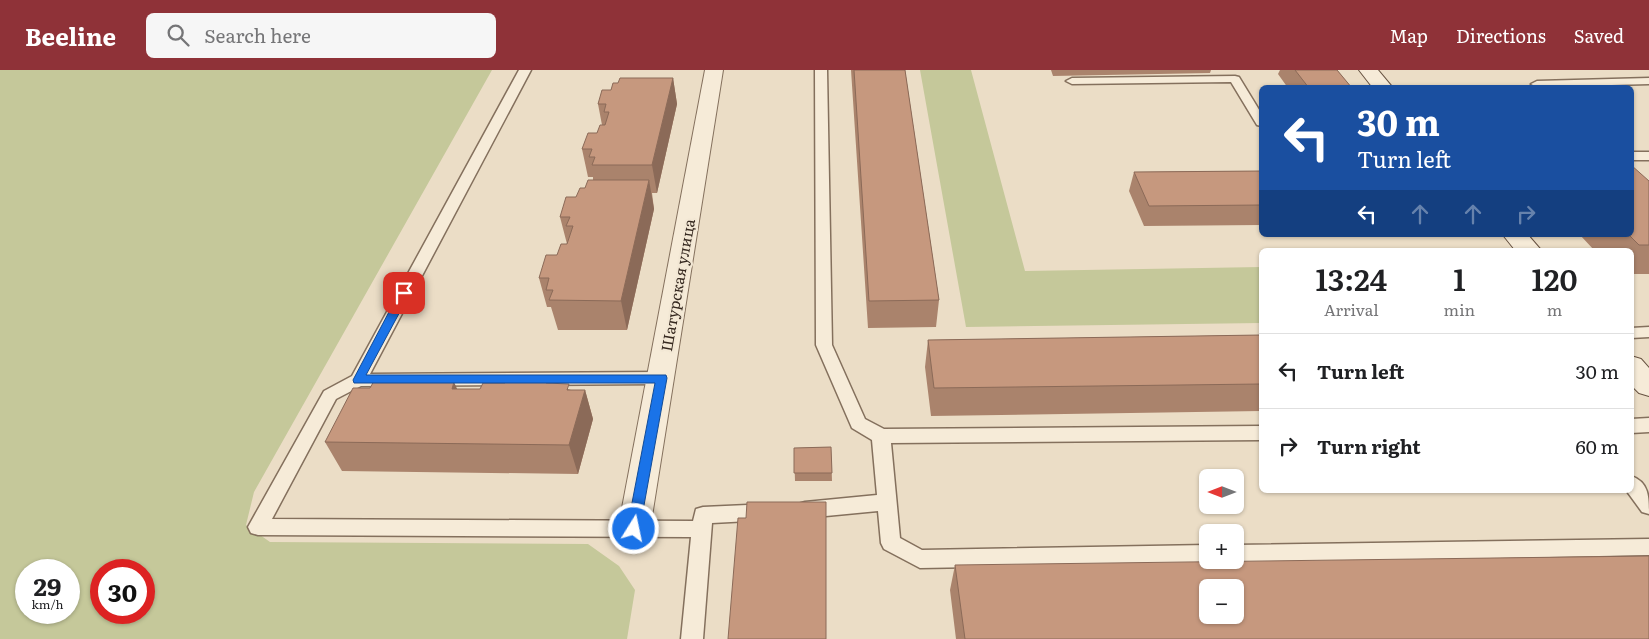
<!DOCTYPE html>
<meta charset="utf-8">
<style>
body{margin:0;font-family:Literata,serif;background:#f6f6f6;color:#202124;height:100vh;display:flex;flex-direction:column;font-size:19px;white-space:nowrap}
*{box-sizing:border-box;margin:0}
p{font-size:16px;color:#757577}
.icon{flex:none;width:28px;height:28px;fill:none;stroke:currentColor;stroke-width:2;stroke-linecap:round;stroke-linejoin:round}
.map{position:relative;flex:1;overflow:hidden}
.sheet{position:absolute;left:1259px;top:178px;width:375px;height:245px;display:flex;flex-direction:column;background:#fff;border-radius:8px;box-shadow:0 1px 4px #0004}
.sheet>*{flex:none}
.banner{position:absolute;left:1259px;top:15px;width:375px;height:152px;border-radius:8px;box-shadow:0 1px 4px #0004;background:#1a4fa0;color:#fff;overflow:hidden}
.needle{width:32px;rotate:270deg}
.controls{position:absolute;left:1199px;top:399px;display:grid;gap:10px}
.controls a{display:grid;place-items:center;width:45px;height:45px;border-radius:8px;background:#fff;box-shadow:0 1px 4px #0004;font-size:25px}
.speed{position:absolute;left:15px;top:489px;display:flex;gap:10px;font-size:25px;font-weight:700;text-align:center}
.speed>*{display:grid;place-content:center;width:65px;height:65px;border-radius:50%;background:#fff;box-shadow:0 1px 4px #0004;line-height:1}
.speed small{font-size:12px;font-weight:400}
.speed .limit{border:8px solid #d22;background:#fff;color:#111}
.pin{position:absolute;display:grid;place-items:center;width:42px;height:42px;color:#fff;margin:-21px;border-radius:10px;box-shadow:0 2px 8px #0006}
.me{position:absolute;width:55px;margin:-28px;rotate:10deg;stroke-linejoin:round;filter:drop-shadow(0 0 4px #0008)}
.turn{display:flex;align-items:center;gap:18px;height:105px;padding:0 15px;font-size:22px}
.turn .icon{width:65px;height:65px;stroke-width:2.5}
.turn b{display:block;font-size:35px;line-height:42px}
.lanes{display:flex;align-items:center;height:48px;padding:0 15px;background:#0003;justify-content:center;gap:25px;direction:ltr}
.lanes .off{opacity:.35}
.eta{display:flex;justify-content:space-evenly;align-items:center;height:85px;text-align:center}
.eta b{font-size:30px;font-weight:600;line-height:35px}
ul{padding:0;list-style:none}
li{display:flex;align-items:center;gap:15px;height:75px;padding:0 15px;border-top:1px solid #e0e0e0}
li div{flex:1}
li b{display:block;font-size:19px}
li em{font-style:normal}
header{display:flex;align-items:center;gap:30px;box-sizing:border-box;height:70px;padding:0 25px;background:#8f3238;color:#fff}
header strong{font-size:24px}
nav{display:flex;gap:28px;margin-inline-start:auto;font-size:18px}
.search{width:350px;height:45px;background:#f6f6f6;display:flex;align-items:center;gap:12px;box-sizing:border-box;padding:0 18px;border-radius:8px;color:#757577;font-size:19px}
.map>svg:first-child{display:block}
.green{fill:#c5c89a;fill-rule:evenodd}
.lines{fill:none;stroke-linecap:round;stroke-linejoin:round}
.service-casing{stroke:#84705d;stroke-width:3}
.minor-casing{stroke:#84705d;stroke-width:2}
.secondary-casing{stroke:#665140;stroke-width:2}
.service{fill:#f6ebd8;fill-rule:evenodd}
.minor{fill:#f6ebd8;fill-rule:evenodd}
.secondary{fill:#f6ebd8;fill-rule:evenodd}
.wall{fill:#aa836c}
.shaded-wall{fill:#8b6a58}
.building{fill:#c6987e;stroke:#8b6a58;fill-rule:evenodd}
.route{fill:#1a73e8;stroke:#114b97}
.labels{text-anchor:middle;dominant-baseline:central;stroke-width:4.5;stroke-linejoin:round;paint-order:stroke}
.street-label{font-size:15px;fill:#362920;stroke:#f3e8d5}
</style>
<header>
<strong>Beeline</strong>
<div class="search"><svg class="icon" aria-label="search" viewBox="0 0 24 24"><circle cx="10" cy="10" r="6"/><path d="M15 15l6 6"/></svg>Search here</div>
<nav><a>Map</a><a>Directions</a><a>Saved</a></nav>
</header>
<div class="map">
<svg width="1649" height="569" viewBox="0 0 1649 569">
<rect width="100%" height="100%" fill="#ebddc6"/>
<!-- green -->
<path class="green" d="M0,0H492L254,422L246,455L270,472L588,474L619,496L635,520L627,569H0ZM26,500H69V542H26ZM101,500H144V542H101Z
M920,0H971L1025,201L1261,197V253L966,257Z"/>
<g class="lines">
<!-- service casing -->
<g class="service-casing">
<path id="service" d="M519,0H531L370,304L661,302L667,304L669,308L667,312L661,314L361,316L336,329L272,449L693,451L696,439L703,437L768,434L775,436L778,442L775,448L768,450L712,453L703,569H681L691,467L258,465L251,463L248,457L324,321L352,306Z
M815,0H827L832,275L865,349L884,359L1261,356V370L891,373L900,468L922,480L1208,475V490H1215L1208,493L920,498L884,479L881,473L878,441L805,448L798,446L795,440L798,434L805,432L877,425L872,370L852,358L816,275Z
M1235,6L1239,7L1261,43V56L1257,55L1231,12L1072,14L1066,11L1072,8Z
M1649,8V14L1537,17L1531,14L1537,11Z
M1631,82H1649V90H1631Z
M1649,257V267L1631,268V258Z
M1649,348V362L1631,363V349Z
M1631,406C1649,412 1649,427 1649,444L1642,442L1626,420H1631Z
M1649,469V485L1235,493L1228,490H1235V475Z"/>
</g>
<!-- minor casing -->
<g class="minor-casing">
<path id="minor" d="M705,0H723L650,459L646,469L634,473L622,469L618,459Z"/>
</g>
<!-- secondary casing -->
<g class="secondary-casing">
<path id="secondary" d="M1359,0H1378L1393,18H1373Z
M1503,165H1528L1541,180H1515Z
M1631,286L1641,289L1649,298V326L1639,323L1631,315Z"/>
</g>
<!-- service -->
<use href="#service" class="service"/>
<!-- minor -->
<use href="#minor" class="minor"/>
<!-- secondary -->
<use href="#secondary" class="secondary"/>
</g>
<!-- wall -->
<path class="wall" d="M851,0H905L939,230L936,257L868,258Z
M1051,0H1211L1210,3L1053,6Z
M1280,0H1337L1352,18H1288L1278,4Z
M673,8L677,34L657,123H652L654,139L627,260H558L551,237H547L539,208L567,174L560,147L585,118L593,110V107H588L582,79L597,63L602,55L598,34L618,13Z
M1261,101V155L1144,156L1129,121L1134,102Z
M1649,111V204H1631V180H1594L1580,165H1631Z
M1261,265V341L931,346L925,297L928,270Z
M392,311L439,312L457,319H480L549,313L571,320H585L593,349L578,404L342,401L325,372L370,318Z
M831,377L832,411H795L794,378Z
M955,495L1649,569H956L950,520Z"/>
<!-- shaded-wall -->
<path class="shaded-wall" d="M673,8L677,34L657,123L652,95Z
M649,110L654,139L627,260L621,231Z
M454,312L467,341L452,319Z
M585,320L593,349L578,404L569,375Z"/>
<!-- building -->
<path class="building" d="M854,0H905L939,230L869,231Z
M1295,0H1337L1352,18H1309Z
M620,8H673L652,95H592L595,87H589L592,79H582L588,63H597L600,55H605L609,42H604L606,34H598L602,20H611L613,13H618Z
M1631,95L1649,111V175H1639L1629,165H1631Z
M1261,101V135L1149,136L1134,102Z
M588,110H649L621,231L549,230L553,220H546L549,208H539L546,185H557L561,174H567L573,156H566L570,147H560L566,127H576L580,118H585Z
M1261,265V314L934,318L928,270Z
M395,307H437L435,311L454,312L452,319H480L483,313H505L507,308H547L546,313L569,314L567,320H585L569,375L325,372L353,318H370L374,311H392Z
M831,377L832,403H794V378Z
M747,432H826V569H728L738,448H746Z
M1649,486V569H965L955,495ZM1208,518H1235V545H1208Z"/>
<!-- route -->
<path class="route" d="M404,220L410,223L366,305H666L667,308L639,463L634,465L629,463L627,459L655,313H354L353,310L399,223Z"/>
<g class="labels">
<!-- street labels -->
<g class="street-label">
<text transform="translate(677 215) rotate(-80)">Шатурская улица</text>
</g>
</g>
</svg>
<div class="controls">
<a><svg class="needle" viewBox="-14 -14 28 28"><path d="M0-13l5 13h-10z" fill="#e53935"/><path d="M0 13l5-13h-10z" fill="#757577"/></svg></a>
<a>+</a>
<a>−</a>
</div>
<div class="speed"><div>29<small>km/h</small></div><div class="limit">30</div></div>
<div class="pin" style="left:404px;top:223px;background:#d93025"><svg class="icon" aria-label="arrive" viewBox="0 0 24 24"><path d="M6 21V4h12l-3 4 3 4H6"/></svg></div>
<svg class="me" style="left:634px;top:459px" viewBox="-20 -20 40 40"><circle r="17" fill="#1a73e8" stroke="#fff" stroke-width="3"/><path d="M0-11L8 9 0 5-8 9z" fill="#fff"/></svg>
<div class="banner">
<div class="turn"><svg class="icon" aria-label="left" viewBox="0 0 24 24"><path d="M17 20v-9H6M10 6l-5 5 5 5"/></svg><div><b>30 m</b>Turn left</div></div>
<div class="lanes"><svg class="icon" aria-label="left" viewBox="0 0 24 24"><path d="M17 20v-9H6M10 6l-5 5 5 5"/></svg><svg class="icon off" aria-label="ahead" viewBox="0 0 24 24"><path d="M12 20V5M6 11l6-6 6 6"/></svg><svg class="icon off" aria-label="ahead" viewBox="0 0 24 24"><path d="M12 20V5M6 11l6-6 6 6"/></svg><svg class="icon off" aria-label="right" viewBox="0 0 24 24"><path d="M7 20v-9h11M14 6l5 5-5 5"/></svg></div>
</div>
<section class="sheet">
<div class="eta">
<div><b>13:24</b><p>Arrival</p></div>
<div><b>1</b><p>min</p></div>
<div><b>120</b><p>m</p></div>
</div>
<ul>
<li><svg class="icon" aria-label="left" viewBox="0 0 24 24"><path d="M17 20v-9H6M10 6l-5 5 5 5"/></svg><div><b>Turn left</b></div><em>30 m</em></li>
<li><svg class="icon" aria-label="right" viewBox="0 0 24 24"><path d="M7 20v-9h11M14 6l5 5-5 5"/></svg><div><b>Turn right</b></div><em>60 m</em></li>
</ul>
</section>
</div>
